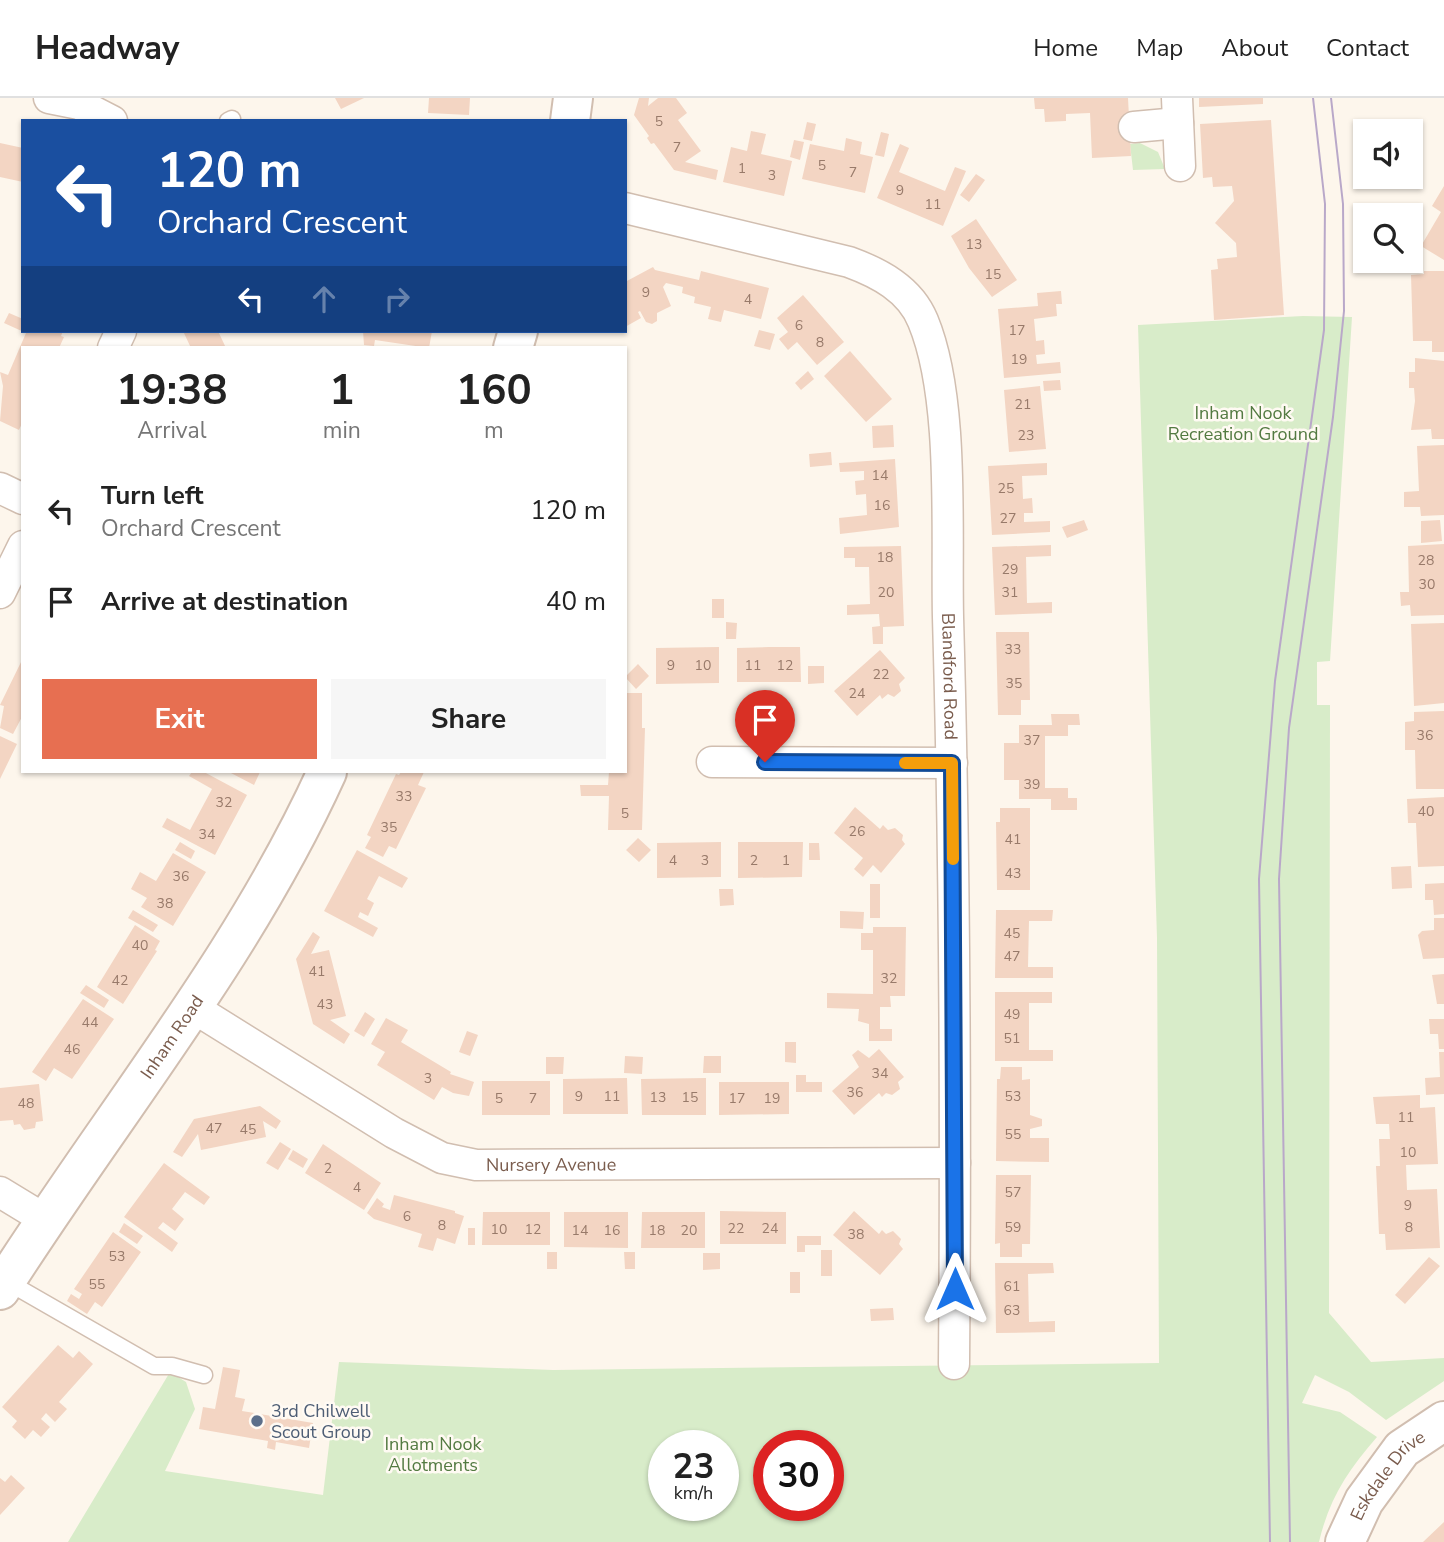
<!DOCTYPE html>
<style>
body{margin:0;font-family:"Nunito Sans",sans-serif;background:#f6f6f6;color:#222;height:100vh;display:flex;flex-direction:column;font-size:26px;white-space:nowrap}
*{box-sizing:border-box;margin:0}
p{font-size:23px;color:#767676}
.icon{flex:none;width:38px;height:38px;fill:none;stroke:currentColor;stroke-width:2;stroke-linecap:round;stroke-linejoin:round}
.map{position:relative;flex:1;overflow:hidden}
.side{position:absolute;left:21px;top:248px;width:606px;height:427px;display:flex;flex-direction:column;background:#fff;border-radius:0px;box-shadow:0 2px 5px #0004}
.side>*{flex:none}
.guide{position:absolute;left:21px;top:21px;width:606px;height:214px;border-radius:0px;box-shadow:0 2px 5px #0004;background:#1a4fa0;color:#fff;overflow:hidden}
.controls{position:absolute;left:1353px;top:21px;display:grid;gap:14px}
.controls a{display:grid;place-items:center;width:70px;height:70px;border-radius:0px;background:#fff;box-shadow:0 2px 5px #0004;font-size:35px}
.speed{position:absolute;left:648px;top:1332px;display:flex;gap:14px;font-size:35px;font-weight:700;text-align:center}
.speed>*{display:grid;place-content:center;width:91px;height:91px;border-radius:50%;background:#fff;box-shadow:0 2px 5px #0004;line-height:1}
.speed small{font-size:18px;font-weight:400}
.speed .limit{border:10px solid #d22;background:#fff;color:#111}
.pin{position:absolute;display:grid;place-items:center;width:60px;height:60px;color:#fff;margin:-72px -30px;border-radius:50% 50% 50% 0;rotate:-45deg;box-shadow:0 0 7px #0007}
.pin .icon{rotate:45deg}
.me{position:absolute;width:77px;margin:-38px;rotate:0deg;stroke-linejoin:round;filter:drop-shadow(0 0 5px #0008)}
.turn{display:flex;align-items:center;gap:24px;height:147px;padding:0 21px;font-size:32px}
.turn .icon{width:91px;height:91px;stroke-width:2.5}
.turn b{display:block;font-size:49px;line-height:60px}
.lanes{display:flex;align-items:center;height:66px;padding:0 21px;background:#0003;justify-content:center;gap:35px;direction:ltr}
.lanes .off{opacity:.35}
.eta{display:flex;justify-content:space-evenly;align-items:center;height:119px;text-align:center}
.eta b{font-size:42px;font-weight:700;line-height:49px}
.primary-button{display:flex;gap:14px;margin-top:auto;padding:14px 21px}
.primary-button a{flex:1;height:80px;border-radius:0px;background:#e76f51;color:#fff;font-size:28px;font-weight:700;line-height:80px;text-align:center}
.primary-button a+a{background:#f6f6f6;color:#222}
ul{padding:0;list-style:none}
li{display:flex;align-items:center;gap:21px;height:91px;padding:0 21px}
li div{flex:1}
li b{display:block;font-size:26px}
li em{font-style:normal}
header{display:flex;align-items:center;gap:42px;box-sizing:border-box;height:98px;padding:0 35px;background:#fff;border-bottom:2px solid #e0e0e0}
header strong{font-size:33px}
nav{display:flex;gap:38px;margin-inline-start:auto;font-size:24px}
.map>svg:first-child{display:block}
.green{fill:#d8ecc9;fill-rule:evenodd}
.building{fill:#f3d5c3}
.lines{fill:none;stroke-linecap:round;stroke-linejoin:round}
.service-casing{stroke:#d1beb0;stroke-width:19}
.minor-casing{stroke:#d1beb0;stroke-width:33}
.tertiary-casing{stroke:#d1beb0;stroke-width:42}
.service{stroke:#fff;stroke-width:16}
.minor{stroke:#fff;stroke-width:30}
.tertiary{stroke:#fff;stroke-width:38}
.tram{stroke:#b9a8c9;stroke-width:2}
.route-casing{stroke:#114b97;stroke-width:18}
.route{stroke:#1a73e8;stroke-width:12}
.slow{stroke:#f59e0b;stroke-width:12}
.service-dot{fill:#5c6f8a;stroke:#fffaf3;stroke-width:2.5}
.labels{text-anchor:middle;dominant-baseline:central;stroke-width:5;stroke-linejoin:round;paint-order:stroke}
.number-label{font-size:14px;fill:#987a6a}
.park-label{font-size:18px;fill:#537a41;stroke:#fffaf3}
.street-label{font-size:18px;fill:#7a5c4d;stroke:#fffaf3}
.service-label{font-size:18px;fill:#4e5e75;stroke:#fffaf3;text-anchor:start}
</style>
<header>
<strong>Headway</strong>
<nav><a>Home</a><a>Map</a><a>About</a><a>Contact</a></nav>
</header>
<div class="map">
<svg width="1444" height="1444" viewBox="0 0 1444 1444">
<rect width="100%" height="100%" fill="#fdf6ec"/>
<!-- green -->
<path class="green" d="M1140,45L1158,54L1165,71L1133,72L1130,46Z
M1303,218L1352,219L1330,563L1317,564V607H1330L1329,1215L1371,1264L1444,1260V1283L1386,1322L1349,1294L1315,1277L1302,1305L1340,1314L1377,1339C1348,1372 1329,1401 1319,1444H68L170,1274L186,1284L195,1311L165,1373L323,1397L339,1264L553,1272L1159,1265L1157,840L1138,227ZM663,1348H723V1407H663ZM768,1348H828V1407H768Z"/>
<!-- building -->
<path class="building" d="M335,0H364L341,11Z
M429,0H470L469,17L428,15Z
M639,0H649L648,8L658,0H676L687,15L678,22L701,53L685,64L718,72L716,82L674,72L654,45L651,46L647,40L649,38L634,17Z
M1034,0H1128L1131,58L1092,60L1090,15L1066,16V23L1045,24L1044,11H1035Z
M1199,0H1263V6L1199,9Z
M1271,22L1284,217L1214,222L1211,172L1218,171L1217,161L1237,159L1236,145L1215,125L1234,103L1232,88L1213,89L1212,79L1203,80L1200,26Z
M807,24L816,26L812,43L803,41Z
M751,33L766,36L761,56L792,63L784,98L723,84L731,49L747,53Z
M881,34L889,36L884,59L875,57Z
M846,40L862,44L860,56L873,59L865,95L802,81L810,46L844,53Z
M794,42L804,44L800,62L790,59Z
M0,45L23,50V84L0,79Z
M900,46L909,50L899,74L945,93L955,69L966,73L943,128L877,100Z
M976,76L985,82L969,104L960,97Z
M1444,88V162L1421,148L1441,114L1432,108Z
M976,121L1017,182L992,199L969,170L951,138Z
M653,169L655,172L699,182L701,173L769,190L761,221L724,212L721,224L708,221L711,209L694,205L695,199L682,195L683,189L666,185L663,189L671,208L657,215V223L652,226L646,224L640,213L638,214L641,220L625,229V184Z
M1424,173H1444V254H1432V243H1413L1411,177L1424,176Z
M1061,193L1062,206H1056L1057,218L1034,221L1036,243L1044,242L1045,256L1036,257L1037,266L1060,264L1061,275L1004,280L998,211L1038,208L1037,195Z
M803,197L844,244L817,267L797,244L788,252L779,241L788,234L777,220Z
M9,215L23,221V233H63L61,238L64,239L59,250H23V323L19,332L0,323L3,288L0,274L8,277L26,235L4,225Z
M759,232L775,236L770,252L754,248Z
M183,233H218L226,250H191Z
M363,233H432L429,250L375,242L374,248L364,247Z
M850,253L892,301L866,324L824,278Z
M1415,260L1444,263V341H1432L1431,331L1411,332L1415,303L1414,290H1409V274H1415Z
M808,273L814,281L801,292L795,285Z
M1060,282L1061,292L1044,293L1043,283Z
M1040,288L1046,351L1009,354L1004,292Z
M893,327L894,349L873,350L872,328Z
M1444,347V417L1421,418L1420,409H1404V394L1419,393L1417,348Z
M831,354L832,367L810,369L809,356Z
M895,361L899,429L840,436L839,420L867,417L866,396L856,397L855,383L864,382V373L840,374L839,365Z
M1047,365V377L1022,378L1023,401L1032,400L1033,415H1024V424L1050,423V434L992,437L988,368Z
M1084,422L1088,432L1067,440L1062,429Z
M1440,422L1442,443L1421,445V423Z
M1444,446V517L1411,518L1410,507L1401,508L1400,494H1409L1408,448Z
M1051,447V458L1026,459L1027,505L1052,504V515L995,517L992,449Z
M901,448L904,528L883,529V546H873L872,529L880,528L879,516L847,517V507L870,506L869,469H855V460H844V449Z
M712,501H724V520H712Z
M726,524L737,525L736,541H726Z
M1444,525V605L1414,608L1411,526Z
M996,534H1029L1030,602H1021V617H998Z
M719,549V585L656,586V550Z
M769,549H800L801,584H737V550Z
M880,552L905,580L899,586L901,593L894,599L888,596L882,601L880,597L857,618L834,593Z
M23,560V617L13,636L0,630L4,608L0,607Z
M638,566L649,578L636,591L625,579Z
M808,568H824V585L808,586Z
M625,595H642V630H645L642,732H608L609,698H581L580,687H608L609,674H625Z
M1444,613V691H1416L1415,652H1405V624L1414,623V614Z
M1051,616H1079L1080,627H1068V638H1045V690H1068V700H1077V712H1051V701H1019V682H1004V645H1019V627H1052Z
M0,638L17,646L0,681Z
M192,674H204L247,697L215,757L162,729L167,720L190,732L212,691L189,678Z
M229,674H260L254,687Z
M401,674H424L418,687L426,690L396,751L389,748L383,759L365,750L371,739L367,737L396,676L399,677Z
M1444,699V768L1418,769L1416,725H1408L1407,701Z
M855,709L880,731L883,727L888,732L895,730L903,737L902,742L905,746L881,775L873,767L863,779L854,771L863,760L834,735Z
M1000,710H1030V792H997L996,724H1000Z
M638,740L651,752L639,764L626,752Z
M180,744L195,753L191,761L175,752Z
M721,744V779L657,780V745Z
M738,744H803L802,779L738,780Z
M809,745H819L820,762H809Z
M357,752L408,780L402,790L379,778L367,801L374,805L368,818L360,814L358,819L378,830L373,839L324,813Z
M173,755L206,774L173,828L141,809L147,800L131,791L140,774L156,783Z
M1411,768L1412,790L1392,791L1391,769Z
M1444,785V816L1434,817L1433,802H1425V786Z
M870,786H880V820H870Z
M719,791H733L734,807L720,808Z
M133,812L158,827L153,834L128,820Z
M996,812H1053L1052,823H1029L1028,869H1053V880H995Z
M840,813L864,814L863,831L840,830Z
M1434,820H1444V860L1423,861L1418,837L1422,833L1434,832Z
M135,827L160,843L155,852L157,853L123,906L97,889Z
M873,829H906L905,898H890L891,909H880V931H892V943H869V926L858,923L859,911L827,910V895L873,896V852H861V835H873Z
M313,834L320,839L311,856L329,852L346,918L330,922L350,936L344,946L313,926L296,861Z
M1444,876V906H1437L1432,877Z
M86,887L109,902L104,910L80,895Z
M995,894H1052V905H1029V952H1053V963H995Z
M83,901L114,921L72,981L54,970L46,983L32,974Z
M365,914L375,921L364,939L354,933Z
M386,920L408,932L401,944L451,974L450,976L474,984L469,998L453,995L442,989L434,1002L377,967L385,954L371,946Z
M1429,921H1444V951H1439L1438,936H1430Z
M467,933L478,937L470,958L459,954Z
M785,944H796V965L785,964Z
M879,951L904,979L898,984L900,991L892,997L886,995L882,999L879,995L854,1017L832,993L859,969L852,957L858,952L869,960Z
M1439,954H1444V996L1426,997L1425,980L1440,979Z
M625,958L643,959L642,976L624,975Z
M704,958H721V975H703Z
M546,959H564L563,976H546Z
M1001,969H1022V982L1030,981V1017L1042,1021V1028L1030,1031V1040H1049V1064L996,1063L997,981H1000Z
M796,977H806V984H822V994H796Z
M627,980L628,1016H563V981Z
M706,980V1017H642L641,981Z
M482,983H550V1017H482Z
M719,984H789V1016L719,1017Z
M39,986L43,1023L36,1024L35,1030L24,1032L20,1026L14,1027L13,1022L0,1023V990Z
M1420,997V1010L1435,1009L1438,1066L1406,1067L1407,1092L1437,1091L1440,1150L1386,1152L1385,1136H1379L1376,1068H1380L1379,1041H1390L1389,1026H1376L1373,999Z
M260,1008L281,1023L276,1031L263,1023L266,1039L201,1052L198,1036L182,1059L173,1054L194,1021Z
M280,1044L291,1051L278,1072L266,1065Z
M323,1046L381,1085L364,1112L305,1075Z
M293,1052L308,1061L303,1070L288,1061Z
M164,1065L210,1099L204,1107L185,1094L172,1111L184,1121L175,1133L163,1124L158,1130L178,1145L172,1154L124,1119Z
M996,1077H1031L1030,1146H1022V1159H1000V1145L995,1146Z
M394,1097L455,1113V1115L464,1118L455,1146L437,1140L433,1153L418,1149L422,1136L374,1121L367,1115L377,1100L384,1106L382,1109L390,1112Z
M720,1113L786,1114V1146H720Z
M854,1113L879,1136L882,1132L886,1136L893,1133L901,1141L899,1146L903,1151L880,1177L833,1137Z
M483,1114H550V1147H482Z
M564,1114H628V1150L564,1149Z
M642,1114H705V1150H641Z
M124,1125L143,1138L137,1146L119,1134Z
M468,1130H475V1147H468Z
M113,1134L141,1154L102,1209L95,1204L87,1216L67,1203L71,1196L79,1201L82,1196L74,1191Z
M797,1138H821V1147H805V1154H797Z
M821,1152H832V1178H821Z
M547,1154H557V1171H547Z
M624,1154H635V1171H625Z
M703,1155H720V1171L703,1172Z
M1429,1159L1440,1168L1405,1206L1395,1197Z
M995,1165H1053L1054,1175L1028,1176L1029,1224L1055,1223V1234L996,1235Z
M790,1174H800V1195H790Z
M893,1210L894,1222L871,1223L870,1211Z
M58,1247L73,1260L79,1253L93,1266L59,1304L67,1311L55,1324L46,1315L41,1321L50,1329L41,1339L33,1332L25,1341L12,1329L17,1323L2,1309Z
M223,1269L240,1272L235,1299L245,1301L242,1313L313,1325L309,1350L276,1344L275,1352L267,1350L268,1343L199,1331L203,1309L215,1311Z
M11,1377L25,1390L0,1417V1380L5,1384Z
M1444,1424V1444H1423Z"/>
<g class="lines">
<!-- service casing -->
<g class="service-casing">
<path id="service" d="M228,23L232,21
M6,1183L154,1268H172L204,1277"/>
</g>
<!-- minor casing -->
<g class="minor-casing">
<g id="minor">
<path d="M49,0L79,6L112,23"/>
<path d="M1177,0L1180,68"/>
<path d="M1134,29L1178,25"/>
<path id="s1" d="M625,110L849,164C879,175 910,191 923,223C955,300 946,434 948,519C955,768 956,1017 954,1266"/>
<path d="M113,250L121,233"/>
<path d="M0,390L23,401"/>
<path d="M0,495L23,448"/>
<path d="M712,664L952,665"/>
<path id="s2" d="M192,909L394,1035L442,1060L476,1067L955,1065"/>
<path d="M0,1094L46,1122"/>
</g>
</g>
<!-- tertiary casing -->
<g class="tertiary-casing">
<g id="tertiary">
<path d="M570,23L573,0"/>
<path d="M513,250L518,233"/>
<path id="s3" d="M0,1192C109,1020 242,861 327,674"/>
<path id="s4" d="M1345,1444L1364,1403L1402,1351L1444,1323"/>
</g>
</g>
<!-- service -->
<use href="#service" class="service"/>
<!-- minor -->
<use href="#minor" class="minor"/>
<!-- tertiary -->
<use href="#tertiary" class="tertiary"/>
<!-- tram -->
<path class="tram" d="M1270,1444L1259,781L1275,583L1324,232L1325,106L1313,0
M1290,1444L1279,781L1289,630L1333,319L1344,213L1343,106L1331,0"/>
</g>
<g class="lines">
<!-- route casing -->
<g class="route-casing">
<path id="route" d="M765,664L952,665L955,1191"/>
</g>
<!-- route -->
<use href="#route" class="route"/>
<!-- slow -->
<path class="slow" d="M905,665H952L953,761"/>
</g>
<!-- markers -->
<circle class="service-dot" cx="257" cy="1323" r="7"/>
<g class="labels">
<!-- number labels -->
<g class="number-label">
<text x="659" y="23">5</text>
<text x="677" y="49">7</text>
<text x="822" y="67">5</text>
<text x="742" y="70">1</text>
<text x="853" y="74">7</text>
<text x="772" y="77">3</text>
<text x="900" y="92">9</text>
<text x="933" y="106">11</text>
<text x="974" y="146">13</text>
<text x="993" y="176">15</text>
<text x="646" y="194">9</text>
<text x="748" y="201">4</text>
<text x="799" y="227">6</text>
<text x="1017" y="232">17</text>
<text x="820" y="244">8</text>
<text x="1019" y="261">19</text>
<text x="1023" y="306">21</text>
<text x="1026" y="337">23</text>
<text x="880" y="377">14</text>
<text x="1006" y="390">25</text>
<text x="882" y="407">16</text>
<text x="1008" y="420">27</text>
<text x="885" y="459">18</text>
<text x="1426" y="462">28</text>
<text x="1010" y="471">29</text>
<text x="1427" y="486">30</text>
<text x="886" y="494">20</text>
<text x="1010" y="494">31</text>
<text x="1013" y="551">33</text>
<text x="671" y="567">9</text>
<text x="703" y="567">10</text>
<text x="753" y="567">11</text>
<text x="785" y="567">12</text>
<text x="881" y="576">22</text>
<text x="1014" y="585">35</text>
<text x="857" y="595">24</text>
<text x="1425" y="637">36</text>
<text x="1032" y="642">37</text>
<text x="1032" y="686">39</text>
<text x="404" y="698">33</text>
<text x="224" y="704">32</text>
<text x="1426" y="713">40</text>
<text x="625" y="715">5</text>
<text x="389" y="729">35</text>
<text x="857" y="733">26</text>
<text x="207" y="736">34</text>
<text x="1013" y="741">41</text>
<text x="673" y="762">4</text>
<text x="705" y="762">3</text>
<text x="754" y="762">2</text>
<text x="786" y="762">1</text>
<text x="1013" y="775">43</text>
<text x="181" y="778">36</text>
<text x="165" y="805">38</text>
<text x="1012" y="835">45</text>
<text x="140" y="847">40</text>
<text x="1012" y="858">47</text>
<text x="317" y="873">41</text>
<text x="889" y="880">32</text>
<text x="120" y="882">42</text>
<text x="325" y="906">43</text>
<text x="1012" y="916">49</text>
<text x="90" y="924">44</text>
<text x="1012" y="940">51</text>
<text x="72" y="951">46</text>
<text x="880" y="975">34</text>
<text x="428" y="980">3</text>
<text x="855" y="994">36</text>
<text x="579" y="998">9</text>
<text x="612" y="998">11</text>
<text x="1013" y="998">53</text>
<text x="658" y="999">13</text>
<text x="690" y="999">15</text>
<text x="499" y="1000">5</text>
<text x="533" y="1000">7</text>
<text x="737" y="1000">17</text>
<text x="772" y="1000">19</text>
<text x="26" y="1005">48</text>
<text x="1406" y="1019">11</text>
<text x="214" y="1030">47</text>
<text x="248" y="1031">45</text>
<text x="1013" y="1036">55</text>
<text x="1408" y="1054">10</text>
<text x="328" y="1070">2</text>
<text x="357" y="1089">4</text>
<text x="1013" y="1094">57</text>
<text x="1408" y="1107">9</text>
<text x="407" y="1118">6</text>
<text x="442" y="1127">8</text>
<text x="1013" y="1129">59</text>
<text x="1409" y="1129">8</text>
<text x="736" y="1130">22</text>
<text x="770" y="1130">24</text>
<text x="499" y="1131">10</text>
<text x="533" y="1131">12</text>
<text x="580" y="1132">14</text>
<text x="612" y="1132">16</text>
<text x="657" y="1132">18</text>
<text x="689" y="1132">20</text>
<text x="856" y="1136">38</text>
<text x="117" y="1158">53</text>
<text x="97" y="1186">55</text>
<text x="1012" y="1188">61</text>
<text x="1012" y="1212">63</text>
</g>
<!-- park labels -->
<g class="park-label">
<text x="1243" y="315">Inham Nook<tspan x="1243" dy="21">Recreation Ground</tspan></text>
<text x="433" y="1346">Inham Nook<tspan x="433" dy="21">Allotments</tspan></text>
</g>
<!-- street labels -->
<g class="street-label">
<text stroke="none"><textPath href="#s1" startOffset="686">Blandford Road</textPath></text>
<text stroke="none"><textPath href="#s3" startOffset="306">Inham Road</textPath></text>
<text stroke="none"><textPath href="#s2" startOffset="402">Nursery Avenue</textPath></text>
<text stroke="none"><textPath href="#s4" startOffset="80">Eskdale Drive</textPath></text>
</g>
<!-- service labels -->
<g class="service-label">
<text x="271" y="1313">3rd Chilwell<tspan x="271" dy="21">Scout Group</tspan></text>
</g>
</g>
</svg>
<div class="controls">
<a><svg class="icon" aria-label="sound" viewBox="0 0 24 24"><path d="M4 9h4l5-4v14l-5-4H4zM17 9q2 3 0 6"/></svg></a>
<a><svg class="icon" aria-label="search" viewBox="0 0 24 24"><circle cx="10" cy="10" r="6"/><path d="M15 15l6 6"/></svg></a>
</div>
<div class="speed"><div>23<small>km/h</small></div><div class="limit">30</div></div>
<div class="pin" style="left:765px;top:664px;background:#d93025"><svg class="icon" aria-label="arrive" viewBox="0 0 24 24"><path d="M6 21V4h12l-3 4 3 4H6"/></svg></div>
<svg class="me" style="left:955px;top:1191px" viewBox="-20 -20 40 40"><path d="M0-17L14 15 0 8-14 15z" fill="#1a73e8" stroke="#fff" stroke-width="4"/></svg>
<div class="guide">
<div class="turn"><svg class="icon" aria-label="left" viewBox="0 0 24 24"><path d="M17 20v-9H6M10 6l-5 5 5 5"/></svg><div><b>120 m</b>Orchard Crescent</div></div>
<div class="lanes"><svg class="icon" aria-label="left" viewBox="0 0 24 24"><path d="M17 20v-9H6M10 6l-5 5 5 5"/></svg><svg class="icon off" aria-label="ahead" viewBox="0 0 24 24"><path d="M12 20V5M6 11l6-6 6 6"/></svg><svg class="icon off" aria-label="right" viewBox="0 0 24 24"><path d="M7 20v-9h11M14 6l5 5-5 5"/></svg></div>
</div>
<section class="side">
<div class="eta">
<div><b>19:38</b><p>Arrival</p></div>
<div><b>1</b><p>min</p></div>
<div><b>160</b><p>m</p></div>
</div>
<ul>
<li><svg class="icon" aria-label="left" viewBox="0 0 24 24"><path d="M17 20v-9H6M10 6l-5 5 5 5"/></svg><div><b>Turn left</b><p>Orchard Crescent</p></div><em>120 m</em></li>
<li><svg class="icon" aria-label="arrive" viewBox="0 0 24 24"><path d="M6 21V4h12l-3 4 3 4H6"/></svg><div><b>Arrive at destination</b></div><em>40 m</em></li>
</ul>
<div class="primary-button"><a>Exit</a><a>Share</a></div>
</section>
</div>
